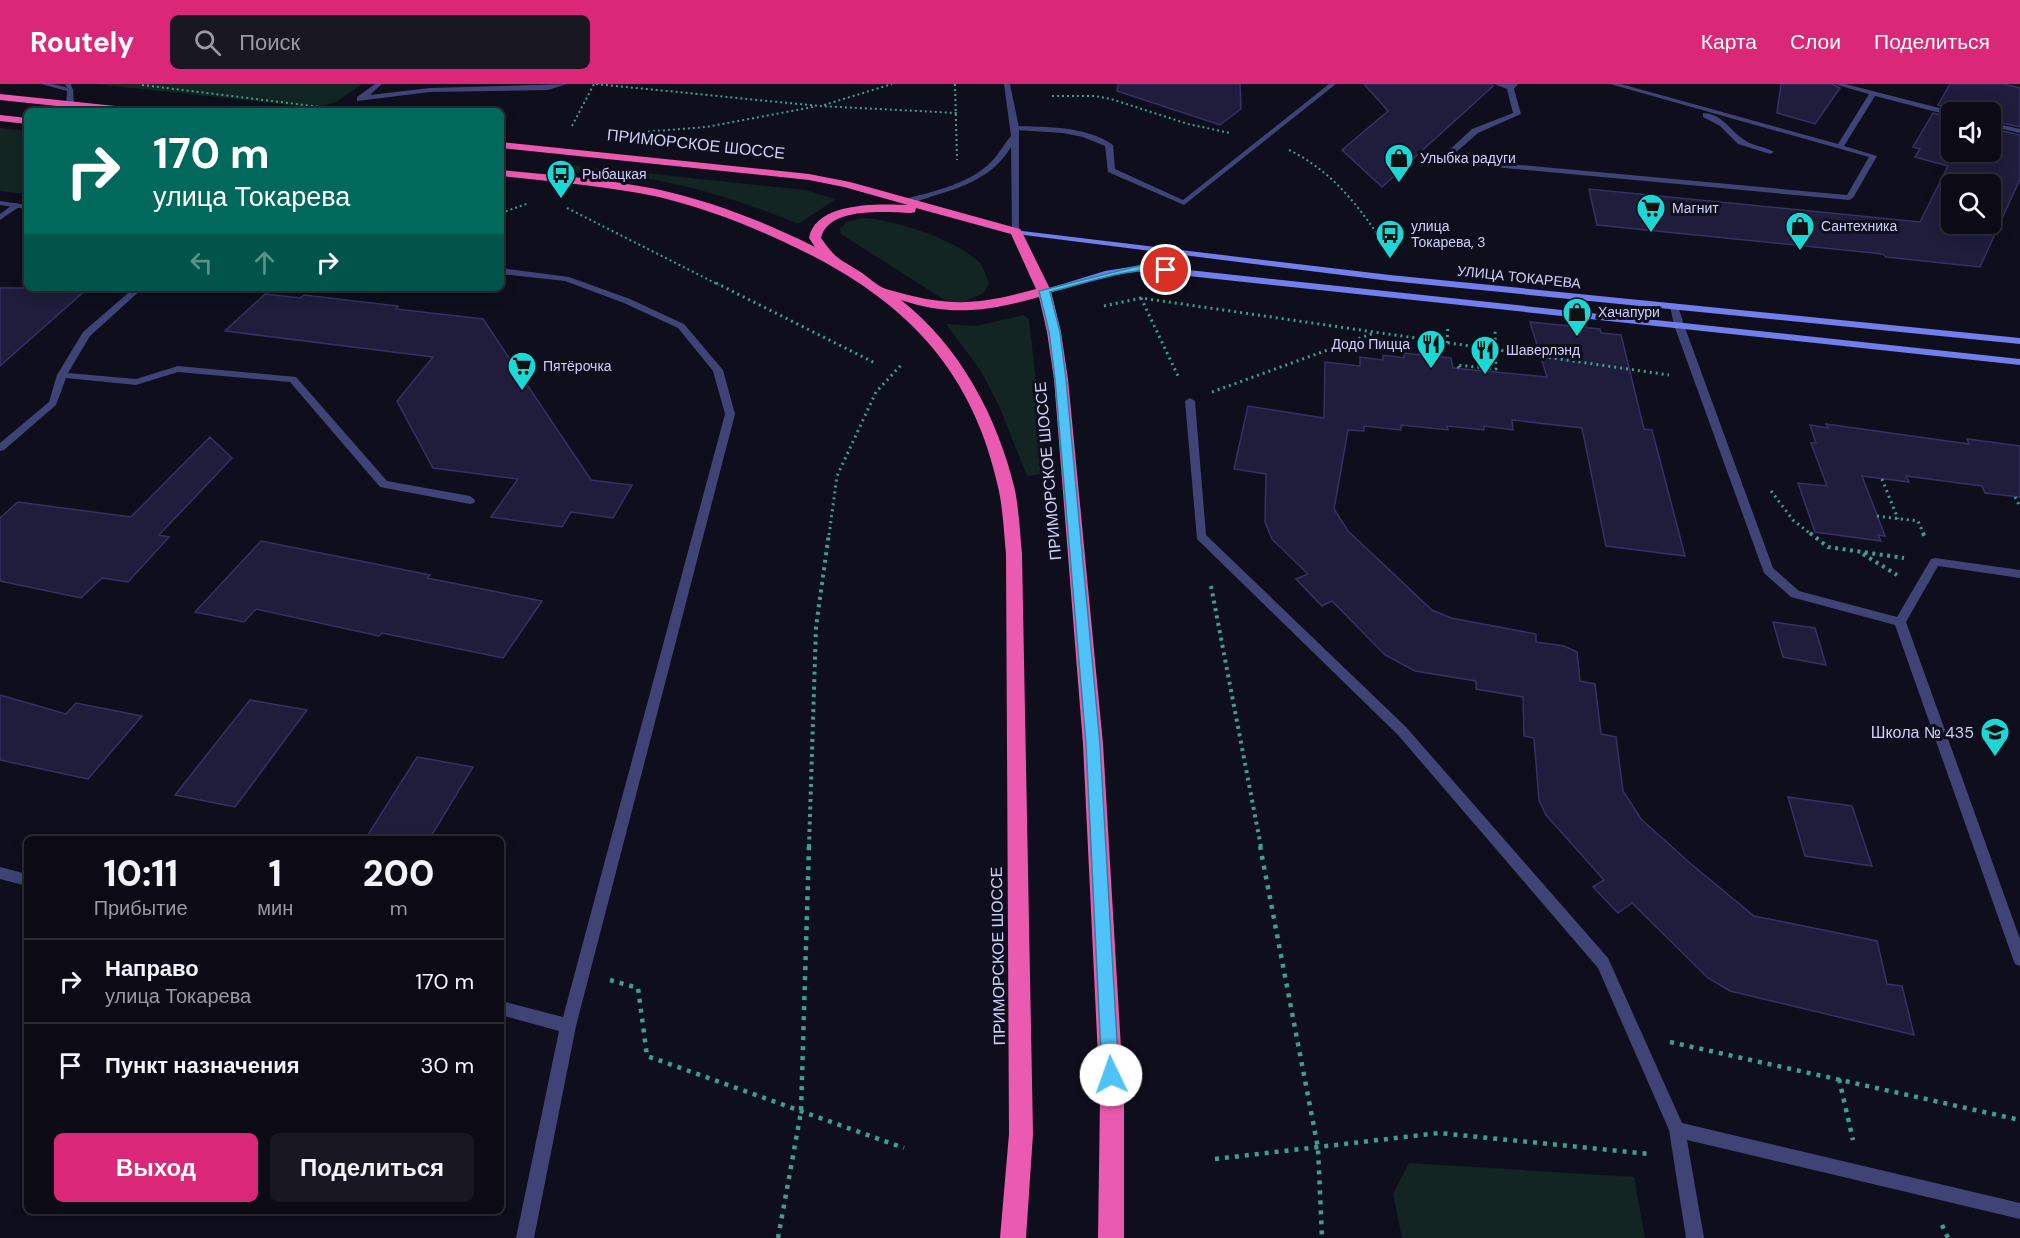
<!DOCTYPE html>
<html lang="ru">
<meta charset="utf-8">
<style>
body{margin:0;font-family:"DM Sans",sans-serif;background:#191822;color:#f1f3f6;height:100vh;display:flex;flex-direction:column;font-size:22px;white-space:nowrap}
*{box-sizing:border-box;margin:0}
p{font-size:20px;color:#9a9aa0}
.icon{flex:none;width:33px;height:33px;fill:none;stroke:currentColor;stroke-width:2;stroke-linecap:round;stroke-linejoin:round}
.map{position:relative;flex:1;overflow:hidden}
.details{position:absolute;left:24px;top:752px;width:480px;height:378px;display:flex;flex-direction:column;background:#0b0a15;border-radius:9px;box-shadow:0 3px 15px #0003,0 0 0 2px #2b2b34}
.details>*{flex:none}
.top-card{position:absolute;left:24px;top:24px;width:480px;height:183px;border-radius:9px;box-shadow:0 3px 15px #0003,0 0 0 2px #2b2b34;background:#00695c;color:#fff;overflow:hidden}
.tools{position:absolute;left:1941px;top:18px;display:grid;gap:12px}
.tools a{display:grid;place-items:center;width:60px;height:60px;border-radius:9px;background:#0b0a15;box-shadow:0 3px 15px #0003,0 0 0 2px #2b2b34;font-size:30px}
.pin{position:absolute;display:grid;place-items:center;width:51px;height:51px;color:#fff;margin:-26px;border:3px solid #fff;border-radius:50%;box-shadow:0 2px 6px #0007}
.me{position:absolute;width:66px;margin:-33px;rotate:357deg;stroke-linejoin:round;filter:drop-shadow(0 0 4px #0008)}
.turn{display:flex;align-items:center;gap:21px;height:126px;padding:0 30px;font-size:27px}
.turn .icon{width:78px;height:78px;stroke-width:2.5}
.turn b{display:block;font-size:42px;line-height:51px}
.lanes{display:flex;align-items:center;height:57px;padding:0 30px;background:#0003;justify-content:center;gap:30px;direction:ltr}
.lanes .off{opacity:.35}
.eta{display:flex;justify-content:space-evenly;align-items:center;height:102px;text-align:center}
.eta b{font-size:36px;font-weight:800;line-height:42px}
.cta{display:flex;gap:12px;margin-top:auto;padding:12px 30px}
.cta a{flex:1;height:69px;border-radius:9px;background:#db2777;color:#fff;font-size:24px;font-weight:800;line-height:69px;text-align:center}
.cta a+a{background:#191822;color:#f1f3f6}
ul{padding:0;list-style:none}
li{display:flex;align-items:center;gap:18px;height:84px;padding:0 30px;border-top:2px solid #2b2b34}
li div{flex:1}
li b{display:block;font-size:22px}
li em{font-style:normal}
header{display:flex;align-items:center;gap:36px;box-sizing:border-box;height:84px;padding:0 30px;background:#db2777;color:#fff}
header strong{font-size:28px}
nav{display:flex;gap:33px;margin-inline-start:auto;font-size:21px}
.search{width:420px;height:54px;background:#191822;display:flex;align-items:center;gap:15px;box-sizing:border-box;padding:0 21px;border-radius:9px;color:#9a9aa0;font-size:22px}
.map>svg:first-child{display:block}
.green{fill:#122522}
.building{fill:#1f1d3b;stroke:#353164;stroke-width:1.5;fill-rule:evenodd}
.lines{fill:none;stroke-linecap:round;stroke-linejoin:round}
.path-far3{stroke:#3ca08e;stroke-width:2;stroke-dasharray:2 3;stroke-linecap:butt}
.path-far2{stroke:#3ca08e;stroke-width:3;stroke-dasharray:2 4;stroke-linecap:butt}
.path-far1{stroke:#3ca08e;stroke-width:4;stroke-dasharray:3 4.5;stroke-linecap:butt}
.path{stroke:#3ca08e;stroke-width:4.5;stroke-dasharray:4 6;stroke-linecap:butt}
.lane{fill:#3f4375;fill-rule:evenodd}
.street{fill:#3f4375;fill-rule:evenodd}
.secondary{fill:#727eed;fill-rule:evenodd}
.highway{fill:#ea5ab0;fill-rule:evenodd}
.route{fill:#4fc3f7;stroke:#337fa1;stroke-width:1.5}
.labels{text-anchor:middle;dominant-baseline:central;stroke-width:6;stroke-linejoin:round;paint-order:stroke}
.far-poi-label{font-size:14px;fill:#cfd0f9;stroke:#0f0e1c;text-anchor:start}
.far-street-label{font-size:14px;fill:#cfd0f9;stroke:#0f0e1c}
.street-label{font-size:16px;fill:#cfd0f9;stroke:#0f0e1c}
.poi-label{font-size:16px;fill:#cfd0f9;stroke:#0f0e1c;text-anchor:end}
</style>
<header>
<strong>Routely</strong>
<div class="search"><svg class="icon" aria-label="search" viewBox="0 0 24 24"><circle cx="10" cy="10" r="6"/><path d="M15 15l6 6"/></svg>Поиск</div>
<nav><a>Карта</a><a>Слои</a><a>Поделиться</a></nav>
</header>
<div class="map">
<svg width="2020" height="1154" viewBox="0 0 2020 1154">
<rect width="100%" height="100%" fill="#0f0e1c"/>
<!-- green -->
<path class="green" d="M94,0H362L336,18L318,24Z
M0,44L27,47V110L0,107Z
M560,80L805,106L836,115L800,139H796C750,120 704,105 655,96C632,92 570,91 554,82Z
M862,134C893,135 957,156 979,178C984,183 986,193 989,199L984,209L962,219L946,217L841,150L840,145L846,138Z
M1023,231L1029,235L1046,389L1027,392L999,322L981,287L946,240L977,242Z
M1409,1079L1634,1093L1645,1154H1402L1393,1110Z"/>
<!-- building -->
<path class="building" d="M1118,0H1240L1241,25L1220,41L1117,7Z
M1364,0H1492L1493,2L1382,103L1342,66L1388,27Z
M1781,0H1832L1840,4L1815,40L1777,29Z
M1950,0H2004L2020,4V43L1990,36V28H1957L1956,26L1938,21Z
M1933,29L1952,34V68H1990V44L2020,51V95L1980,183L1886,173L1883,170L1597,141L1589,105L1920,138L1948,82L1915,73L1920,65L1913,63ZM1952,100H1990V140H1952Z
M0,204H88L0,282Z
M265,210L300,214L304,211L398,222L396,225L483,235L591,396L632,401L613,434L571,428L562,443L491,433L518,395L433,384L397,317L433,273L225,247Z
M1530,238L1600,245L1601,249L1621,251L1644,345L1652,346L1685,472L1606,462L1582,344L1512,336L1513,346L1484,342V346L1447,342L1448,346L1401,341V346L1364,342V347L1348,346L1334,425L1348,447L1432,526L1451,534L1536,550V558L1564,562L1577,568L1580,597L1595,600L1601,650L1616,653L1623,707L1641,735L1691,780L1754,832L1877,857L1887,900L1902,902L1914,951L1730,907L1708,894L1632,819L1618,829L1593,803L1604,796L1546,731L1539,716L1534,654L1524,652L1523,613L1476,605V597L1415,587L1385,571L1332,517L1322,522L1296,495L1308,490L1272,455L1265,438L1266,390L1234,385L1248,322L1324,334L1325,278L1360,282V273L1383,276V271L1404,274V269L1451,274L1453,284L1547,293Z
M1826,340L1969,360L1967,355L2020,362V413L1985,409L1982,402L1906,392L1909,398L1862,392L1885,452L1878,451L1881,457L1815,448L1798,399L1827,402L1811,359H1816L1810,341L1828,344Z
M210,353L232,374L159,451L169,453L128,498L102,494L81,514L0,497V434L18,418L131,433Z
M261,457L430,491L427,494L542,517L503,574L382,549L379,552L256,525L244,538L195,528Z
M1773,538L1815,544L1826,581L1783,573Z
M0,611L66,630L76,619L142,632L88,695L0,676Z
M250,616L307,626L235,723L175,711Z
M417,673L473,683L430,754H366Z
M1788,713L1852,722L1872,782L1805,772Z"/>
<g class="lines">
<!-- path-far3 -->
<path class="path-far3" d="M596,0L819,22L957,29
M955,0L957,76
M142,1L337,25
M1052,12H1095L1111,15L1188,40L1230,49
M824,21L892,0
M572,42L594,0
M643,48L706,43L813,23
M1289,66C1334,88 1361,125 1388,166
M567,124L719,201
M501,129L529,119"/>
<!-- path-far2 -->
<path class="path-far2" d="M716,199L875,279
M1141,214L1179,294
M1104,222L1141,214L1669,291
M1447,259L1448,241
M1459,284L1457,281L1496,285L1495,246
M1212,308L1374,249
M1882,395L1898,435
M1771,407L1793,436L1812,451
M2015,413L2020,423
M1877,432L1918,437L1924,451
M829,451L837,392L876,308L902,280"/>
<!-- path-far1 -->
<path class="path-far1" d="M1810,449L1828,463L1904,474
M1923,449L1925,454
M1863,470L1897,491
M1211,502L1261,763
M809,763L816,543L829,449"/>
<!-- path -->
<path class="path" d="M1260,762L1318,1064L1322,1154
M610,896L638,904L647,972L904,1064
M1670,958L2020,1036
M1839,995L1853,1056
M1215,1075L1439,1049L1650,1070
M1942,1141L1948,1154
M778,1154L801,1028L809,762"/>
<!-- lane -->
<path class="lane" d="M65,0H71L73,7H69Z
M375,0H382L370,11L430,4L567,0L548,6L430,8L357,17V13Z
M1329,0H1336L1184,121L1108,88L1105,62L1083,53L1063,49L1015,46L1011,44L1015,42C1046,43 1087,42 1113,61L1115,85L1183,116Z
M1494,0H1518L1514,5L1521,30L1478,49L1454,70L1466,76L1847,111L1869,73L1610,0H1621L1838,60L1869,10L1834,0H1845L1955,28H1952V32L1875,12L1844,62L1877,72L1853,114L1849,116L1461,80L1445,70L1472,45L1513,29L1507,5Z
M1703,29C1721,29 1730,46 1743,55C1751,62 1765,62 1774,68L1770,70L1738,60L1720,42L1703,33Z
M1990,38L2020,45V49L1990,42Z
M15,119L22,121L0,136V130Z
M134,204H143L90,252L68,289L136,295L178,282L296,293L387,397L470,412L475,416L474,419L470,420L380,403L290,298L178,288L136,301L66,294L56,321L4,366L0,367V359L49,318L57,291L83,248Z
M1674,219L1678,222L1684,241L1773,484L1799,507L1897,533L1931,475L1935,474L2020,486V494L1938,482L1906,538L2020,855V882L2015,880L2013,875L1895,541L1791,513L1764,489L1674,241L1670,222Z
M1190,314L1195,317L1206,451L1406,643L1608,874L1682,1039L2020,1119V1135L1687,1056L1704,1154H1686L1669,1046L1598,884L1398,651L1197,455L1185,317Z"/>
<!-- street -->
<path class="street" d="M41,0H53L73,5L74,21L70,23L66,21L67,7Z
M1004,0H1010L1019,44V150L1012,148L1011,63C994,92 964,103 933,112C924,115 914,119 905,119V115C935,107 969,100 991,78C999,70 1004,60 1011,52Z
M0,117L27,121V125L0,121Z
M501,184L569,193L630,215L684,240L723,286L735,330L576,942L534,1154H516L559,947L501,931V917L563,933L725,330L713,287L678,244L624,219L565,197L501,190Z
M0,783L27,790V802L0,795Z"/>
<!-- secondary -->
<path class="secondary" d="M1013,146L1390,191L2020,254V260L1390,197L1016,150L1012,148Z
M1142,181L2020,275V281L1142,187L1109,191L1044,210L1040,207L1105,187Z"/>
<!-- highway -->
<path class="highway" d="M0,10L135,24L140,27H104L0,16Z
M0,31L27,34V40L0,37Z
M501,58L809,90L850,98L1020,145L1022,148L1051,207L1061,248L1068,295L1103,660L1124,1015V1154H1098L1100,1015L1083,660L1054,295L1047,248L1039,213C988,227 952,233 901,216C960,262 998,334 1015,406C1019,427 1020,449 1022,470L1033,1050L1026,1154H1000L1009,1050L1006,470C1004,449 1003,427 999,407C972,279 898,210 782,157C743,139 701,123 659,113C607,102 553,98 501,92V86C552,91 605,95 656,105C711,117 765,138 815,163L809,154C816,117 880,120 908,121L844,103L809,96L501,64ZM916,124L1011,150L1036,205C975,222 947,223 886,205C877,202 867,192 859,187C838,174 836,175 821,154C828,122 887,128 911,129L915,128Z"/>
</g>
<!-- route -->
<path class="route" d="M1142,181L1166,183L1171,186C1162,192 1149,186 1138,187C1109,190 1079,201 1050,208L1060,248L1066,295L1100,660L1119,991L1117,997L1111,1000L1104,997L1102,991L1086,660L1055,295L1049,248L1039,207Z"/>
<!-- icons -->
<defs>
<g id="shop-pin" transform="scale(1.5)"><path d="M0 17L-7.5 6A9.5 9.5 0 1 1 7.5 6Z" fill="#1cd8d4" stroke="#0f0e1c"/><path d="M-5-2.5h2.3a2.7 3.5 0 0 1 5.4 0H5L5.5 6h-11ZM-1.5-2.5h3a1.5 2.3 0 0 0-3 0Z" fill="#111"/></g>
<g id="bus-pin" transform="scale(1.5)"><path d="M0 17L-7.5 6A9.5 9.5 0 1 1 7.5 6Z" fill="#1cd8d4" stroke="#0f0e1c"/><path d="M-5-6H5V4H4V6H2V4H-2V6H-4V4H-5ZM-3.5-4V0h7V-4ZM-3.5 1.2v1.5H-2V1.2ZM2 1.2v1.5H3.5V1.2Z" fill="#111"/></g>
<g id="supermarket-pin" transform="scale(1.5)"><path d="M0 17L-7.5 6A9.5 9.5 0 1 1 7.5 6Z" fill="#1cd8d4" stroke="#0f0e1c"/><path d="M-6-5.5h2.5l.6 2H6L4.5 2H-2.5L-4.4-4H-6ZM-1.5 3.2a1.3 1.3 0 1 0 .1 0ZM3 3.2a1.3 1.3 0 1 0 .1 0Z" fill="#111"/></g>
<g id="restaurant-pin" transform="scale(1.5)"><path d="M0 17L-7.5 6A9.5 9.5 0 1 1 7.5 6Z" fill="#1cd8d4" stroke="#0f0e1c"/><path d="M-5-6h1v4h1v-4h1v4h1v-4h1v5L-1.5 .5V6h-2V.5L-5-1ZM5-6V6H3V1.5H1.5Q1.5-4 5-6Z" fill="#111"/></g>
<g id="school-pin" transform="scale(1.5)"><path d="M0 17L-7.5 6A9.5 9.5 0 1 1 7.5 6Z" fill="#1cd8d4" stroke="#0f0e1c"/><path d="M0-5L7-2L0 1L-7-2ZM-4 1L0 2.5L4 1V4Q0 6-4 4Z" fill="#111"/></g>
</defs>
<g fill-rule="evenodd">
<use href="#shop-pin" x="1399" y="74"/>
<use href="#bus-pin" x="561" y="90"/>
<use href="#supermarket-pin" x="1651" y="124"/>
<use href="#shop-pin" x="1800" y="142"/>
<use href="#bus-pin" x="1390" y="150"/>
<use href="#shop-pin" x="1577" y="228"/>
<use href="#restaurant-pin" x="1431" y="260"/>
<use href="#restaurant-pin" x="1485" y="266"/>
<use href="#supermarket-pin" x="522" y="282"/>
<use href="#school-pin" x="1995" y="648"/>
</g>
<g class="labels">
<!-- far-poi labels -->
<g class="far-poi-label">
<text x="1420" y="74">Улыбка радуги</text>
<text x="582" y="90">Рыбацкая</text>
<text x="1672" y="124">Магнит</text>
<text x="1411" y="142">улица<tspan x="1411" dy="16">Токарева, 3</tspan></text>
<text x="1821" y="142">Сантехника</text>
<text x="1598" y="228">Хачапури</text>
<text x="1410" y="260" text-anchor="end">Додо Пицца</text>
<text x="1506" y="266">Шаверлэнд</text>
<text x="543" y="282">Пятёрочка</text>
</g>
<!-- far-street labels -->
<g class="far-street-label">
<text transform="translate(1519 193) rotate(6)">УЛИЦА ТОКАРЕВА</text>
</g>
<!-- street labels -->
<g class="street-label">
<text transform="translate(696 60) rotate(6)">ПРИМОРСКОЕ ШОССЕ</text>
<text transform="translate(1048 387) rotate(-95)">ПРИМОРСКОЕ ШОССЕ</text>
<text transform="translate(998 872) rotate(-91)">ПРИМОРСКОЕ ШОССЕ</text>
</g>
<!-- poi labels -->
<g class="poi-label">
<text x="1974" y="648">Школа № 435</text>
</g>
</g>
</svg>
<div class="tools">
<a><svg class="icon" aria-label="sound" viewBox="0 0 24 24"><path d="M4 9h4l5-4v14l-5-4H4zM17 9q2 3 0 6"/></svg></a>
<a><svg class="icon" aria-label="search" viewBox="0 0 24 24"><circle cx="10" cy="10" r="6"/><path d="M15 15l6 6"/></svg></a>
</div>
<div class="pin" style="left:1166px;top:186px;background:#d93025"><svg class="icon" aria-label="arrive" viewBox="0 0 24 24"><path d="M6 21V4h12l-3 4 3 4H6"/></svg></div>
<svg class="me" style="left:1111px;top:991px" viewBox="-20 -20 40 40"><circle r="19" fill="#fff"/><path d="M0-13L10 11 0 6-10 11z" fill="#4fc3f7"/></svg>
<div class="top-card">
<div class="turn"><svg class="icon" aria-label="right" viewBox="0 0 24 24"><path d="M7 20v-9h11M14 6l5 5-5 5"/></svg><div><b>170 m</b>улица Токарева</div></div>
<div class="lanes"><svg class="icon off" aria-label="left" viewBox="0 0 24 24"><path d="M17 20v-9H6M10 6l-5 5 5 5"/></svg><svg class="icon off" aria-label="ahead" viewBox="0 0 24 24"><path d="M12 20V5M6 11l6-6 6 6"/></svg><svg class="icon" aria-label="right" viewBox="0 0 24 24"><path d="M7 20v-9h11M14 6l5 5-5 5"/></svg></div>
</div>
<section class="details">
<div class="eta">
<div><b>10:11</b><p>Прибытие</p></div>
<div><b>1</b><p>мин</p></div>
<div><b>200</b><p>m</p></div>
</div>
<ul>
<li><svg class="icon" aria-label="right" viewBox="0 0 24 24"><path d="M7 20v-9h11M14 6l5 5-5 5"/></svg><div><b>Направо</b><p>улица Токарева</p></div><em>170 m</em></li>
<li><svg class="icon" aria-label="arrive" viewBox="0 0 24 24"><path d="M6 21V4h12l-3 4 3 4H6"/></svg><div><b>Пункт назначения</b></div><em>30 m</em></li>
</ul>
<div class="cta"><a>Выход</a><a>Поделиться</a></div>
</section>
</div>
